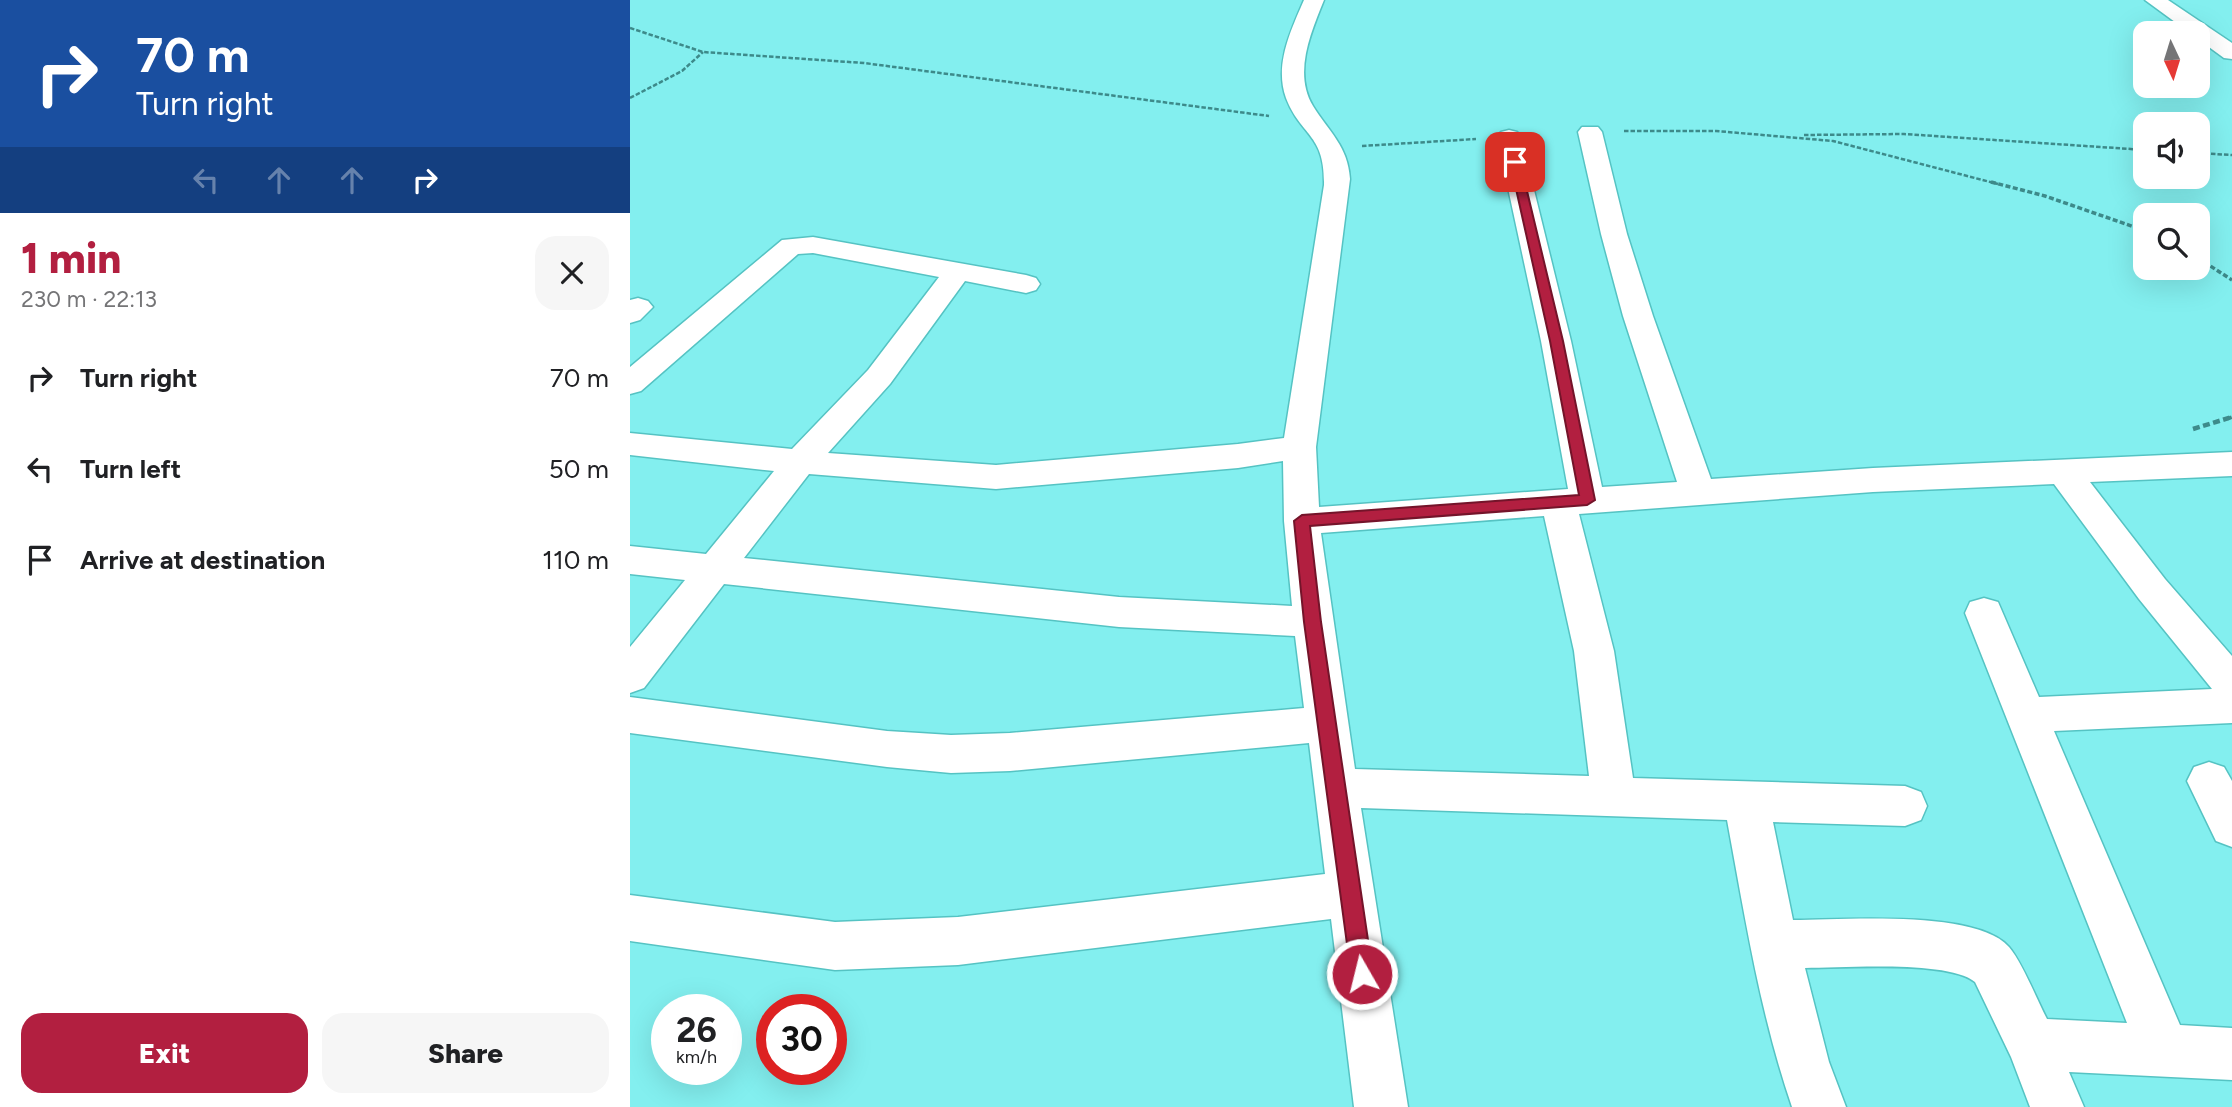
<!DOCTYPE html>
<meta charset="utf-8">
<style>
body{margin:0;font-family:Figtree,sans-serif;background:#f6f6f6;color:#202124;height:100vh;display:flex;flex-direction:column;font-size:26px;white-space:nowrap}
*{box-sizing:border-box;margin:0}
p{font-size:23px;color:#757577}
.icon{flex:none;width:38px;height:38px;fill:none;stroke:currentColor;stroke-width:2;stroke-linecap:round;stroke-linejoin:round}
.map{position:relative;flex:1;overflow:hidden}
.side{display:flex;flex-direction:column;background:#fff;width:630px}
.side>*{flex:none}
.hud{background:#1a4fa0;color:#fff;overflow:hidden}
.needle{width:46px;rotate:176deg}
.buttons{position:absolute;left:1503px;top:21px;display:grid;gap:14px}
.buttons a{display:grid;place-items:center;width:77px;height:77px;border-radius:14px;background:#fff;box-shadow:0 7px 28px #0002;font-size:35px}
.speed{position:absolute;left:21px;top:994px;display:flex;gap:14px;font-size:35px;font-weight:700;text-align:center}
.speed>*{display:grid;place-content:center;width:91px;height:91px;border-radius:50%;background:#fff;box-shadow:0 7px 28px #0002;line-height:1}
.speed small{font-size:18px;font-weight:400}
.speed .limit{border:10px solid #d22;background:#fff;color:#111}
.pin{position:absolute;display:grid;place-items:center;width:60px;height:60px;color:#fff;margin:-30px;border-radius:14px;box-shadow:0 4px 10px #0006}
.me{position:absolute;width:77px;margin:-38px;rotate:352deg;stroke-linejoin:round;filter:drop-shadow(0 0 5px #0008)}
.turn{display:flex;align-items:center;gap:24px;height:147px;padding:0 21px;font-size:32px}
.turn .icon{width:91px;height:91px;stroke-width:2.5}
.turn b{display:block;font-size:49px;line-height:60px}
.lanes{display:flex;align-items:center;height:66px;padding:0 21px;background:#0003;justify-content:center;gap:35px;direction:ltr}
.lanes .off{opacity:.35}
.round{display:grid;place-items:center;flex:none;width:74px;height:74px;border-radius:21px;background:#f6f6f6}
.head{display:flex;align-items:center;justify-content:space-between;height:119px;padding:0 21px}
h1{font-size:42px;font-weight:800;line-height:52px;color:#b21f40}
.cta{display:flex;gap:14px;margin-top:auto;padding:14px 21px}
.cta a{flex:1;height:80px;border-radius:21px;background:#b21f40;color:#fff;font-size:28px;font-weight:800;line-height:80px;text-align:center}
.cta a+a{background:#f6f6f6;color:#202124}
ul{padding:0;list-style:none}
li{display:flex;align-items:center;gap:21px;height:91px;padding:0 21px}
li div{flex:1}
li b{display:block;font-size:26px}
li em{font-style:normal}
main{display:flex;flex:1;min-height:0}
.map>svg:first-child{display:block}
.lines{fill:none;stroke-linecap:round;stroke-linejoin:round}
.minor-casing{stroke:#55c3c3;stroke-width:3}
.path-far2{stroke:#3d8a8a;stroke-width:2.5;stroke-dasharray:4.5 2;stroke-linecap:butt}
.path-far1{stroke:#3d8a8a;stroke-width:3.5;stroke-dasharray:5 2.5;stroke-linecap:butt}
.path{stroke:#3d8a8a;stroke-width:4.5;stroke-dasharray:7 3.5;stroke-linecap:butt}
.minor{fill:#fff;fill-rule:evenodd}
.route{fill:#b21f40;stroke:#74142a;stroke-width:2}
</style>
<main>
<section class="side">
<div class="hud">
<div class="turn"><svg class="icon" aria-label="right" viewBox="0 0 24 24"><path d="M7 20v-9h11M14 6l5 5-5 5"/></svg><div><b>70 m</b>Turn right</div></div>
<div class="lanes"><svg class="icon off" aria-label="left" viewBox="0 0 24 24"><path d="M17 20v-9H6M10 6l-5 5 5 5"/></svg><svg class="icon off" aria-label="ahead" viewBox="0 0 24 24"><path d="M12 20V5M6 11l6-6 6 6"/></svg><svg class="icon off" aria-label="ahead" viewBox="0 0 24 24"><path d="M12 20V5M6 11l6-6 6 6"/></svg><svg class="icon" aria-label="right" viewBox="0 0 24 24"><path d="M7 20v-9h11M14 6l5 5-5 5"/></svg></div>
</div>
<div class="head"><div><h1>1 min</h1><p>230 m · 22:13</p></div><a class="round"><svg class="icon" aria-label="close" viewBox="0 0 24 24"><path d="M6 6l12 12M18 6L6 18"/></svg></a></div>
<ul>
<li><svg class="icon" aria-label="right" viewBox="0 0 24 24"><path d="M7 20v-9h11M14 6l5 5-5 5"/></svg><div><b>Turn right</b></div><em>70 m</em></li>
<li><svg class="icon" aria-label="left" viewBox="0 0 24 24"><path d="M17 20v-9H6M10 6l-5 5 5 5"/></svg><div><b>Turn left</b></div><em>50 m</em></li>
<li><svg class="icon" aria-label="arrive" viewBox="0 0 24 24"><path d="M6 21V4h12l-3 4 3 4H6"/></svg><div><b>Arrive at destination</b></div><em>110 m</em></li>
</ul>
<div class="cta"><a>Exit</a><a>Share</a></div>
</section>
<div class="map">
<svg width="1602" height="1107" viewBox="0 0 1602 1107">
<rect width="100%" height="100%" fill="#83efef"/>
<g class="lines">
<!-- minor casing -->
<g class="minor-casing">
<path id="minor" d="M674,0H694C681,32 663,73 683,106C699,132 718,146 720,179L686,447L689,507L938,489L911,341L867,137L871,132L879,130L887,132L891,137L941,341L972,487L1047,482L993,316L971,234L948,132L952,127H968L972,132L997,234L1023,316L1081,479L1243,468L1602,452V476L1460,482L1535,579L1602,656V723L1424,731L1550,1025L1602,1028V1080L1439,1072L1454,1107H1400L1381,1057L1345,982C1318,960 1212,968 1175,968L1199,1062L1216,1107H1162C1130,1014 1115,917 1097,820L731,808L778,1107H724L701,919L328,965L205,970L0,941V895L205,922L328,917L695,874L679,743L380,771L321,773L257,767L0,733V697L257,731L321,735L380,733L674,708L665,636L489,627L94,584L14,688L0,693V647L55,580L0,574V546L76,554L144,471L0,455V433L162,449L238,370L309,277L183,253L168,254L11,391L0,394V367L152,240L183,237L396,275L406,278L410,284L406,290L396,293L335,281L260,384L198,453L366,465L608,444L654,438L694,185C695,133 671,137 656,98C644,65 661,30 674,0ZM653,461L654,521L662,606L489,597L114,558L179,474L366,489L608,468ZM1424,484L1509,599L1582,689L1409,697L1368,602L1354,598L1340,602L1335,613L1497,1023L1417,1019C1407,1000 1392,962 1379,947C1346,909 1212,920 1163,920L1143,822L1275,826L1291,820L1297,806L1291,792L1275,786L1003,778L984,651L949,514L1243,492ZM914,516L944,651L959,776L725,769L691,533Z
M1515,0H1538L1602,43V59L1594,58L1568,39V33H1560Z
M8,298L18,301L23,307L10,320L0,323V300Z
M1579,762L1594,767L1602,781V847L1586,841L1557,781L1564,767Z"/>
</g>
<!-- path-far2 -->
<path class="path-far2" d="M0,28L73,52L234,63L639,116
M0,98L52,71L73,52
M994,131H1086L1203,141L1368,184
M1174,135L1274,134L1516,150
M732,146L846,139
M1568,153L1602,155"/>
<!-- path-far1 -->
<path class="path-far1" d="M1361,182L1415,196L1516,231
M1568,258L1602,280
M1597,419L1602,417"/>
<!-- path -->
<path class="path" d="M1563,429L1602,417"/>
<!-- minor -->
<use href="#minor" class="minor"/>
</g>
<!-- route -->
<path class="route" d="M885,159L890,162L933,341L965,500L957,505L680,526L691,622L743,974L740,982L732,985L725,982L721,974L674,622L664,521L672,515L949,495L920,341L880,162Z"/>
</svg>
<div class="buttons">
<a><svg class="needle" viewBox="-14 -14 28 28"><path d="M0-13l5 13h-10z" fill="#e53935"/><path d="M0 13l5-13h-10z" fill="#757577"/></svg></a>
<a><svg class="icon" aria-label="sound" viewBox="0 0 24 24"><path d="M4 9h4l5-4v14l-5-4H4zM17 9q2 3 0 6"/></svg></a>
<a><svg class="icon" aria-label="search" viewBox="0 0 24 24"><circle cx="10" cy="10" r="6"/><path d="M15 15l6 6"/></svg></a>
</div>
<div class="speed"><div>26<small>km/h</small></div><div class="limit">30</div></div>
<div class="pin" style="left:885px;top:162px;background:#d93025"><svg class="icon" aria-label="arrive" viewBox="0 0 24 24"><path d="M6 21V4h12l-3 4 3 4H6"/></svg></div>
<svg class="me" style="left:732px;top:974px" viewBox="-20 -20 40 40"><circle r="17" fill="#b21f40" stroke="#fff" stroke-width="3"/><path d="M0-11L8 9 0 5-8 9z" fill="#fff"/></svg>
</div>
</main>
